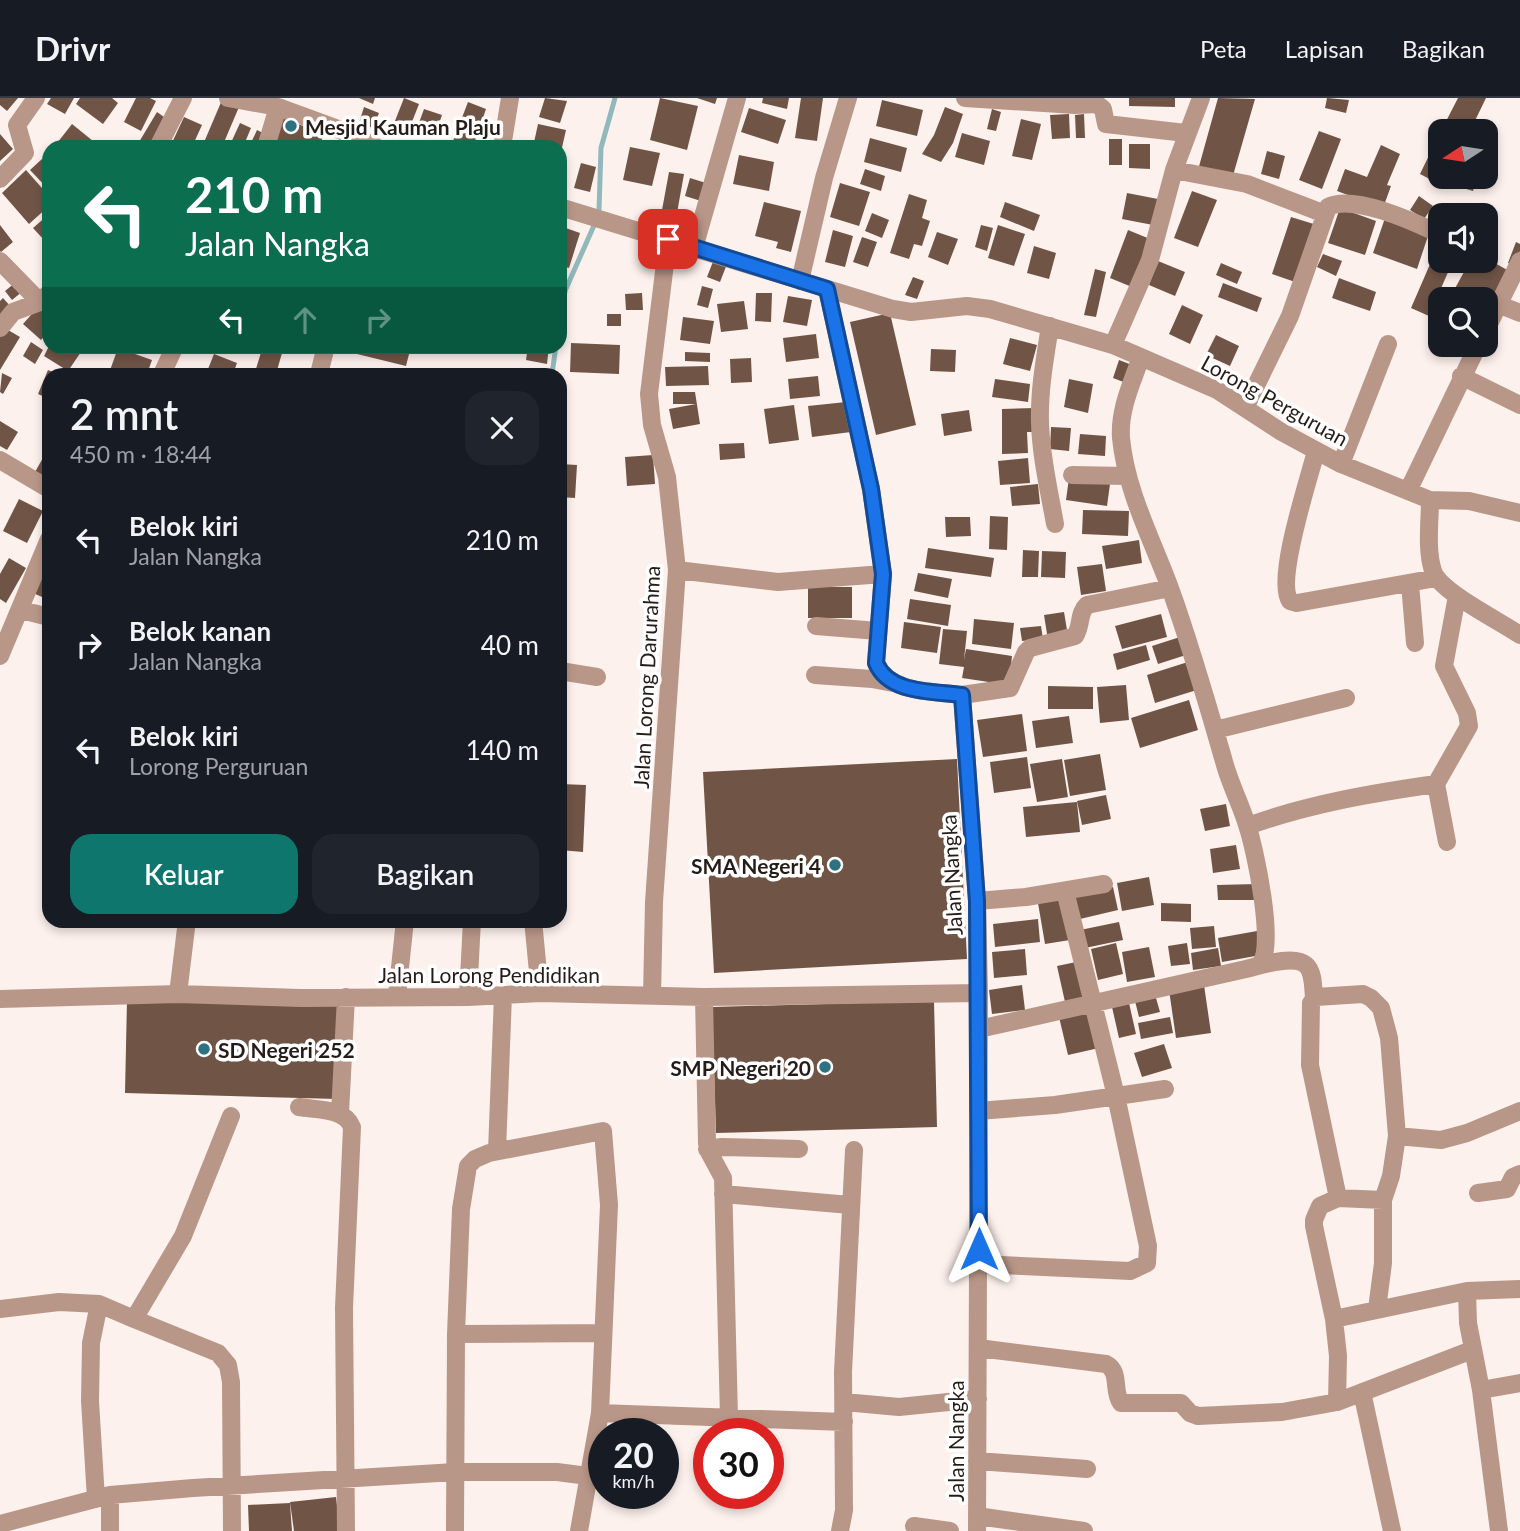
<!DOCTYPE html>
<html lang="id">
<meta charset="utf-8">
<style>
body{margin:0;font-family:Lato,sans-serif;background:#20242c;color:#f1f3f6;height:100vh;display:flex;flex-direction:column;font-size:26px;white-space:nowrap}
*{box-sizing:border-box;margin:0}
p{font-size:23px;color:#9ea1a6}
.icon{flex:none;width:38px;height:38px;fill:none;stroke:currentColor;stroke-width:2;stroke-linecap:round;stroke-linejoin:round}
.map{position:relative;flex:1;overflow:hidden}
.panel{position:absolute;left:42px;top:270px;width:525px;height:560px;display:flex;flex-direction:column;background:#171b24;border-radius:21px;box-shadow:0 4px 10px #0003}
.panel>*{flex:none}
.hud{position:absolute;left:42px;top:42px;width:525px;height:214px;border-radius:21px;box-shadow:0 4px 10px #0003;background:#0b6e4f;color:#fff;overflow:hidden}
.needle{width:46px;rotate:258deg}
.controls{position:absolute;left:1428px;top:21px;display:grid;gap:14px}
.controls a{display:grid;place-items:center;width:70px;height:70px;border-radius:14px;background:#171b24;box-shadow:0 4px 10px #0003;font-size:35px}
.speed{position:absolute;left:588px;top:1320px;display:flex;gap:14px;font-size:35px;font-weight:700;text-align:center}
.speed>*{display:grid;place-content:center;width:91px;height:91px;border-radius:50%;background:#171b24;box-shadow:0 4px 10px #0003;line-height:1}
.speed small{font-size:18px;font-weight:400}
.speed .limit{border:10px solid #d22;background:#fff;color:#111}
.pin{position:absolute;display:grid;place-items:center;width:60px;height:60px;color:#fff;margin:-30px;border-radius:14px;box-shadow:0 4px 10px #0006}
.me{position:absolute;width:77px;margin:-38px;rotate:0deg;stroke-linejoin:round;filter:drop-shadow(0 0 5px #0008)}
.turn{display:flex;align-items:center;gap:24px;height:147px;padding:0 28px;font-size:32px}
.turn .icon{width:91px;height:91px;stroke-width:2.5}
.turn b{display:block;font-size:49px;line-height:60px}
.lanes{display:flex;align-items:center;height:66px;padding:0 28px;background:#0003;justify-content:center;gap:35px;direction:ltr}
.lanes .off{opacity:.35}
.round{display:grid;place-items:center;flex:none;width:74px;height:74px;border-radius:21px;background:#20242c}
.headline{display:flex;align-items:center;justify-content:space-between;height:119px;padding:0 28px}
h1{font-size:42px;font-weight:600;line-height:52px}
.button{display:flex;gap:14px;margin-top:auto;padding:14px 28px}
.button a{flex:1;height:80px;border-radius:21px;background:#0f766e;color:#fff;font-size:28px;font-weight:600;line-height:80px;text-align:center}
.button a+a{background:#20242c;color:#f1f3f6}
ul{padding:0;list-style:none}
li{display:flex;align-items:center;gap:21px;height:105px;padding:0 28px}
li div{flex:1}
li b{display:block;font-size:26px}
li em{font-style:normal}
header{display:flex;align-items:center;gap:42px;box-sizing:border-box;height:98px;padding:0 35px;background:#171b24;border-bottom:2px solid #363941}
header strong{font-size:33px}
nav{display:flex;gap:38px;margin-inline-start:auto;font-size:24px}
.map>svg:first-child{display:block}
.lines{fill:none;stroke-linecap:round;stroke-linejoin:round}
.stream{stroke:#91b9bc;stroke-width:5}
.building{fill:#705547}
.minor{stroke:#b99788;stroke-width:18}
.route-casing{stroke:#114b97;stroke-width:18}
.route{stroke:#1a73e8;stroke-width:12}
.poi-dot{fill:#2e7282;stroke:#fff;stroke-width:2.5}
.labels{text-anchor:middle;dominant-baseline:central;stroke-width:7;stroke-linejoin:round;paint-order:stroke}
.poi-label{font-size:21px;font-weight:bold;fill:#251c18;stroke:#fff;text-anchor:start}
.street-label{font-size:21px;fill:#251c18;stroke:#fff}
</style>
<header>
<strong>Drivr</strong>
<nav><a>Peta</a><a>Lapisan</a><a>Bagikan</a></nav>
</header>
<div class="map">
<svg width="1520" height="1433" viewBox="0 0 1520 1433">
<rect width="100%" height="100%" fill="#fdf1ed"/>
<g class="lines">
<!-- stream -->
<path class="stream" d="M599,112L601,50L615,0
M560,223L565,193L596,123
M552,276L556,248"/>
</g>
<!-- building -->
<path class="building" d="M0,0H18L7,13L0,7Z
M51,0H74L65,16L47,6Z
M80,0H112L118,5L103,26L76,6Z
M136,0H150L156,3L141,33L124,24Z
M359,0H375L373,6Z
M404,0L419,6L408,34L393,28Z
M545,0L567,3L560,25L539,19Z
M660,0L698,8L687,52L650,42Z
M697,0H717L715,6Z
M763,0H789L787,11L762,5Z
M801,0H823L817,43L795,40Z
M1129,0H1175V9L1129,8Z
M1218,0L1255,1L1232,81L1198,72Z
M1327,0L1349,2L1346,15L1325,10Z
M1458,0H1486L1470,33H1441Z
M222,2L239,9L222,49H202Z
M882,2L923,12L917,38L876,28Z
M468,4L486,11L473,49L453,43Z
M364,9L379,15L373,30L359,25Z
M945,9L963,16L953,45L941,64L922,56L934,37Z
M749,10L786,22L778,46L741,34Z
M424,11L442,17L434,40L416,33Z
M992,11L1001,14L996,33L987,31Z
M157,14L167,21L151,49H136Z
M1069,16L1070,40L1052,41L1050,17Z
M1084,16L1085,40H1076L1075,17Z
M184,19L202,27L192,49H170Z
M282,20L324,36L319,49H272Z
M1021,21L1041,26L1032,62L1012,58Z
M240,25L251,30L243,49H229Z
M72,26L93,43L89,49H54Z
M538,26L566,32L561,54L560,49H533Z
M257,32L269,38L264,49H249Z
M1319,33L1341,41L1322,91L1299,82Z
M962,35L990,43L984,67L955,59Z
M1440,35V79H1447L1443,88L1420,76Z
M0,36L13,51L0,63Z
M870,40L907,50L901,74L864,64Z
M1109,41H1122V67H1109Z
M1129,46H1150V71L1129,70Z
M1381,47L1400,56L1387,87L1391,88L1383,110L1337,93L1345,71L1367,79Z
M630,49L660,55L652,88L623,82Z
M1267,53L1285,58L1279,81L1261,76Z
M739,57L774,64L769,93L733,86Z
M42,61L49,69V92L30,72Z
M581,65L596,69L590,94L574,90Z
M865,71L885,78L881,93L860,86Z
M26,72L49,98V108L29,126L2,95Z
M669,74L684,76L677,115L662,112Z
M1467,79L1477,80L1473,93L1463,90Z
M690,80L706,85L701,103L685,98Z
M840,85L870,94L859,128L830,119Z
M1192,93L1217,102L1198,149L1174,140Z
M1127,95L1158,101L1153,127L1122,121Z
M909,96L927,102L922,120L930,123L922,148L914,146L909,161L890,155Z
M1419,98L1433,108L1424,121L1410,112Z
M764,104L801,113L791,154L776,150L778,144L755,138Z
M1005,104L1040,117L1034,133L1000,119Z
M1340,110L1376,123L1365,157L1328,145Z
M872,115L889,122L882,140L865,133Z
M49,116V139L45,143L33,130Z
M1291,119L1317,127L1298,185L1272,176Z
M1385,120L1429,135L1417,171L1373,155Z
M0,127L13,144L1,154L0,153Z
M981,127L993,130L987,153L975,149Z
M998,127L1025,136L1014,168L988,160Z
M560,128L580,135L569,170L560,167Z
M833,132L853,138L845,169L825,164Z
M1128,132L1150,141L1132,189L1110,180Z
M937,134L958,141L948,167L928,159Z
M862,139L877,144L868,169L853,164Z
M1516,144L1520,146V153L1515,167L1508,165Z
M1034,148L1056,155L1049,181L1027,175Z
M1323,156L1342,163L1336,178L1317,169Z
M1434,157L1440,159V163L1452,165L1429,218L1411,210Z
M1486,160L1509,173L1488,212L1486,211V201H1467L1453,194L1470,163H1486Z
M714,161L727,166L720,184L707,179Z
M1158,163L1185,174L1175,198L1149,187Z
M1221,165L1242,174L1237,186L1216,177Z
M1095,171L1106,174L1096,219L1084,217Z
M913,179L924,183L917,201L905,197Z
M1339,180L1376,194L1370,213L1332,200Z
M16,184L23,193L12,202L5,193Z
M1223,185L1262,200L1257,214L1218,199Z
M702,188L713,191L708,210L697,207Z
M642,195L643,212H626L625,196Z
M756,195H772L771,224L755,223Z
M788,198L812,202L807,228L783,224Z
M3,200L12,210L0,217V203Z
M744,203L748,231L721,234L717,206Z
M1182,207L1203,217L1190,246L1169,236Z
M38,209L49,218V233L41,242L23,226Z
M890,215L916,327L876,337L850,224Z
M607,216H621V228H607Z
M683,219L714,223L710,246L680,242Z
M3,229L20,239L0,272V234Z
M816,236L819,260L786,264L783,240Z
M1216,237L1239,248L1230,268L1206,257Z
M1010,240L1037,247L1030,273L1003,266Z
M31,244L43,252L35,266L23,258Z
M571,245L620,247L619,276L570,274Z
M49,248H79L83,251L68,273L44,258Z
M263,248H284L276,276L255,274Z
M359,248H411L406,268L357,256Z
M528,248H549L547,266L526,262Z
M118,250L152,262L147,276L109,275Z
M931,251L956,252L955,274L930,273Z
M685,254L710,255V264L685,263Z
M214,256L237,265L233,276H206Z
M751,260L752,284L731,285L730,261Z
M1119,262L1132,267L1126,285L1113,280Z
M708,268L709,287L666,288L665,269Z
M484,271L502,275V276H483Z
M48,272L57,276H49V301L38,296Z
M2,275L12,280L3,296L0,294Z
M818,278L820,298L790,301L788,281Z
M995,281L1030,286L1028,304L992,299Z
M1069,281L1093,286L1088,315L1064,309Z
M673,294H695L700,326L673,331L669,311L696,306H673Z
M846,304L851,334L812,339L808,308Z
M794,307L799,342L769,346L764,311Z
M1035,310V334H1027L1028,355L1002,356V311Z
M969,312L972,333L944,338L941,316Z
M0,323L18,334L7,352L0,348Z
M1051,329L1071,330L1069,353L1050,351Z
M1080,336L1106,338L1105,358L1078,356Z
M744,345L745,360L720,362L719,346Z
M653,357L655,386L627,388L625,359Z
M44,358L49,361V382L35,374Z
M1028,360L1030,385L1000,387L998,363Z
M560,366L577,367L575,400L560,399Z
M1069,380L1110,386L1107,408L1066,402Z
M1038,386L1040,406L1012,408L1010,389Z
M19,401L43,413L27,445L3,433Z
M1083,412L1129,413L1128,438L1082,436Z
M990,418L1008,419L1007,452L989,451Z
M945,419H970L971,438L946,439Z
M1139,442L1142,465L1106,471L1102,448Z
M928,450L994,460L991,479L925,470Z
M1023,452L1039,453L1038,479H1022Z
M1042,453L1066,454L1065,480L1041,479Z
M9,460L26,470L6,505L0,501V476Z
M1102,466L1106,493L1081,497L1077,469Z
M44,472L49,474V502L33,495Z
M918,475L952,481L948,500L914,493Z
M808,489H852V520H808Z
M910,501L951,507L948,528L907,521Z
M1064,514L1068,538L1048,542L1044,517Z
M1161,516L1167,539L1122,551L1115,528Z
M974,521L1014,525L1011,551L972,546Z
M904,524L941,529L937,555L901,550Z
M1041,528L1043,541L1022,543L1020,530Z
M943,531L967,533L964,562L966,551L1012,558L1009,587L962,580L964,569L939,566Z
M1180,539L1186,557L1158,566L1152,548Z
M1146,547L1150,562L1117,572L1113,556Z
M1191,563L1200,591L1155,605L1147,577Z
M1126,587L1129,622L1100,625L1097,589Z
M1048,588L1093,589V611H1048Z
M1189,602L1198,632L1140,650L1131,620Z
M1022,616L1027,653L983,659L977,622Z
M1069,618L1073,645L1036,650L1032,623Z
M1100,656L1106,692L1070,698L1064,662Z
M1027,659L1031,690L994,695L990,664Z
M957,661L967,861L714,875L703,674Z
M1062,661L1068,699L1037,704L1030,666Z
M560,686L586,687L583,754L560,752Z
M1106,697L1111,721L1082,727L1077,703Z
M1077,704L1080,734L1026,739L1023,709Z
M1226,706L1230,728L1205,733L1200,711Z
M1236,747L1240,771L1213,775L1210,751Z
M1149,779L1154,807L1122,813L1117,785Z
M1257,786L1258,802H1218L1217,787Z
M1113,789L1118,812L1080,821L1075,797Z
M1064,801L1070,842L1045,846L1038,805Z
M1161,805L1191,806V824L1161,823Z
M1038,821L1040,844L995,849L993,826Z
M1119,824L1123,842L1085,850L1080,832Z
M1214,828L1216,849L1192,851L1190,830Z
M1257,833L1261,857L1222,864L1218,840Z
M1116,845L1123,876L1098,882L1091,851Z
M1187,845L1190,866L1171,868L1168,848Z
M1149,849L1155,879L1127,884L1122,854Z
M1218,850L1221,868L1193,872L1191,855Z
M1025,851L1027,877L994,880L992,854Z
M1081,863L1089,899L1065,904L1057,868Z
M1022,887L1025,912L992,916L989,892Z
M1204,887L1211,935L1176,940L1169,892Z
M1154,893L1160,914L1139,919L1134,899Z
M127,902L339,908L337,1001L125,995Z
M934,903L937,1029L716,1035L712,909Z
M1129,905L1136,936L1119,940L1112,909Z
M1091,913L1099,950L1068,957L1059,919Z
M1170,919L1173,935L1141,941L1138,925Z
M1164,946L1172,970L1142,979L1134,955Z
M336,1399L340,1433H294L290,1404Z
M290,1405L292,1433H249L248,1407Z"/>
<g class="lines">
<!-- minor -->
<path class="minor" d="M228,0L278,9L338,31L376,49
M965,0L1075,7L1097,6L1103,11L1106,26L1186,35
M158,49L183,0
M266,49L278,9
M502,49L510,0
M1174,72L1247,86L1325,116
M0,81L25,55L17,27L36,0
M560,109L893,211L911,214L967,208L990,211L1113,247L1217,292L1280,333L1341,366L1430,402C1430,424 1426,451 1433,473C1440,494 1500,523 1520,537
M694,150L737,0
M0,163L40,204
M800,183L824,80L848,0
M827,191L871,391L883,476L876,565C889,596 933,593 962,597L977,803L979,895L977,1433
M1500,207L1520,215
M1050,228C1045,260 1039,292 1040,325C1041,359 1049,392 1055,426
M0,230L13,214L40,204L49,195
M1486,232L1520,163
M1113,247L1150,162L1174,72L1201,0
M1141,259C1132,285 1119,311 1121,340C1126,393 1152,441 1170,490C1191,548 1208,608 1225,667C1231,688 1241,707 1247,727C1255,750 1276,850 1260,866
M162,276L175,248
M319,276L326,248
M1461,278L1520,307
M1245,310L1290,218L1328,109C1352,96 1412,123 1435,134
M1316,353C1309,381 1275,482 1290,503L1297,505L1436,480
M0,362L49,391
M1341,366L1388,246
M1072,377L1127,378
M1408,393L1478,247
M1430,402L1469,403L1520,415
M677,472L778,484L883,476
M1410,486L1415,545
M21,512L49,519
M816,528L878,533
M0,558L49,441
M560,573L597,579
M815,577L872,581L893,585
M962,597L1010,590L1026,554L1030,550L1075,538C1082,528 1078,515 1087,507L1170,490
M1215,632L1346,600
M1436,686L1447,744
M1248,728C1308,706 1373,695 1436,686L1469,628L1467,615L1444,568L1457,498
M977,803L1026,799L1104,786
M533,822L540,895
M178,896L187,822
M397,898L405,822
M652,898L654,804L677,472L667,379L652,327L649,296L668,141
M468,899L472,822
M704,899L707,1045L709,1054L723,1080L729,1319
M0,901L178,896L301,900L468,899L540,895L704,899L979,895
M979,931L1246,871C1259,868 1294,856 1306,867C1314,874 1313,891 1314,900
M299,1009C317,1012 345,1010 352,1029L344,1210L346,1433
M978,1013L1055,1007L1165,991
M340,1015L346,899
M707,1051L722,1049L799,1051
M497,1053L503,897
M1478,1095L1507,1091L1513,1079L1520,1076
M723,1096L850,1107
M1338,1100L1310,967L1311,905L1316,899L1363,896L1371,900L1381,910L1389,940L1397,1038
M979,1166L1130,1173L1147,1165L1148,1148L1116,998L1065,793
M1467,1193L1334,1221L1338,1258L1337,1304L1472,1252
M0,1211L59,1204L99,1206
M1377,1211L1383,1165V1102
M134,1221L218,1255L228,1267L231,1284L232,1433
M1334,1221L1314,1128V1122L1320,1108L1338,1100L1383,1102L1391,1078L1397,1038L1441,1042L1467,1035L1520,1013
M456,1236L603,1235
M978,1250L1106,1266C1121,1274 1112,1292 1121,1305H1181L1190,1315L1198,1318L1282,1314L1337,1304
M1481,1292L1520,1285
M1362,1294L1392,1433
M844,1304L899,1309L978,1301
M600,1315L844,1324
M977,1363L1087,1371
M96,1401L90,1303L91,1245L99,1206L134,1221L183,1138L231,1018
M977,1418L1084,1433
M0,1426L110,1397L193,1390L455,1374H557L588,1378
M914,1428L950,1433
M110,1433V1397
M455,1433L456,1236L461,1111L468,1068L475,1061L489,1055L603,1033L609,1107L600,1315L579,1433
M840,1433L844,1412L843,1274L854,1052
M1499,1433L1481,1292L1468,1225L1467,1193L1520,1191"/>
</g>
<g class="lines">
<!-- route casing -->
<g class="route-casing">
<path id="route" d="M668,141L827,191L871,391L883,476L876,565C889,596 933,593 962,597L977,803L979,1151"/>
</g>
<!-- route -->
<use href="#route" class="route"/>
</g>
<!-- markers -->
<g class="poi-dot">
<circle cx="291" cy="28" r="7"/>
<circle cx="835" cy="767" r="7"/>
<circle cx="204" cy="951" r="7"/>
<circle cx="825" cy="969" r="7"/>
</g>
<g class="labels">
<!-- poi labels -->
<g class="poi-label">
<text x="305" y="28">Mesjid Kauman Plaju</text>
<text x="821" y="767" text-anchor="end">SMA Negeri 4</text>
<text x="218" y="951">SD Negeri 252</text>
<text x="811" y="969" text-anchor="end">SMP Negeri 20</text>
</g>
<!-- street labels -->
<g class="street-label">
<text transform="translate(1275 302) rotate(29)">Lorong Perguruan</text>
<text transform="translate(646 579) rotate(-87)">Jalan Lorong Darurahma</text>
<text transform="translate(951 777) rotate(-93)">Jalan Nangka</text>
<text x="489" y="876">Jalan Lorong Pendidikan</text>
<text transform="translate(955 1343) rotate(-90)">Jalan Nangka</text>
</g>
</g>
</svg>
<div class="controls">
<a><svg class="needle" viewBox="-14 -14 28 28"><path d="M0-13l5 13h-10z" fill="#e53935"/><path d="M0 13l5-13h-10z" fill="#9ea1a6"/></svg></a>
<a><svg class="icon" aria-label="sound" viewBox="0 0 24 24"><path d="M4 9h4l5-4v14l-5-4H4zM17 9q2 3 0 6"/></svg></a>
<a><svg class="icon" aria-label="search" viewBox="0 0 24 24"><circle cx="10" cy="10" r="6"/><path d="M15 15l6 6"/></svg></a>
</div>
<div class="speed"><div>20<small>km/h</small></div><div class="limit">30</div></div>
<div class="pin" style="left:668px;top:141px;background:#d93025"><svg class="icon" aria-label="arrive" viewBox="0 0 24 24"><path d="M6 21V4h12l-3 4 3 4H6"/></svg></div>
<svg class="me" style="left:979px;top:1151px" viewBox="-20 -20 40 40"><path d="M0-17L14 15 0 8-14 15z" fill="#1a73e8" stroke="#fff" stroke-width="4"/></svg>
<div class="hud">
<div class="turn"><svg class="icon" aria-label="left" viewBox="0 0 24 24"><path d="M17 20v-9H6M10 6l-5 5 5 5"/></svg><div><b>210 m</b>Jalan Nangka</div></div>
<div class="lanes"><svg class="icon" aria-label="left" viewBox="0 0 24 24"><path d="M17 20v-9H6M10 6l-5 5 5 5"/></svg><svg class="icon off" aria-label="ahead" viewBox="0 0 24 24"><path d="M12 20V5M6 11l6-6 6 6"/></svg><svg class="icon off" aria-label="right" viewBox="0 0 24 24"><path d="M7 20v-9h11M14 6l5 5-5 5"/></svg></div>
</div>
<section class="panel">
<div class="headline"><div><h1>2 mnt</h1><p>450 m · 18:44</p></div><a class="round"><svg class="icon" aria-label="close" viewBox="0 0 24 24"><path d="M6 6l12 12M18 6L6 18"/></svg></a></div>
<ul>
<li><svg class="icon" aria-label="left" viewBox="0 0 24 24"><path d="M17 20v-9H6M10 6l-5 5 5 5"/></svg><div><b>Belok kiri</b><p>Jalan Nangka</p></div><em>210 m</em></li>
<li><svg class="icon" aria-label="right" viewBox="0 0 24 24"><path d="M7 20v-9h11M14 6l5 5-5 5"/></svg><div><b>Belok kanan</b><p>Jalan Nangka</p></div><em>40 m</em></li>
<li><svg class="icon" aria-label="left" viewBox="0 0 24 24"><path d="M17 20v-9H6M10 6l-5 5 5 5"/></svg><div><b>Belok kiri</b><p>Lorong Perguruan</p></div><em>140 m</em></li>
</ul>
<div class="button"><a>Keluar</a><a>Bagikan</a></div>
</section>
</div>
